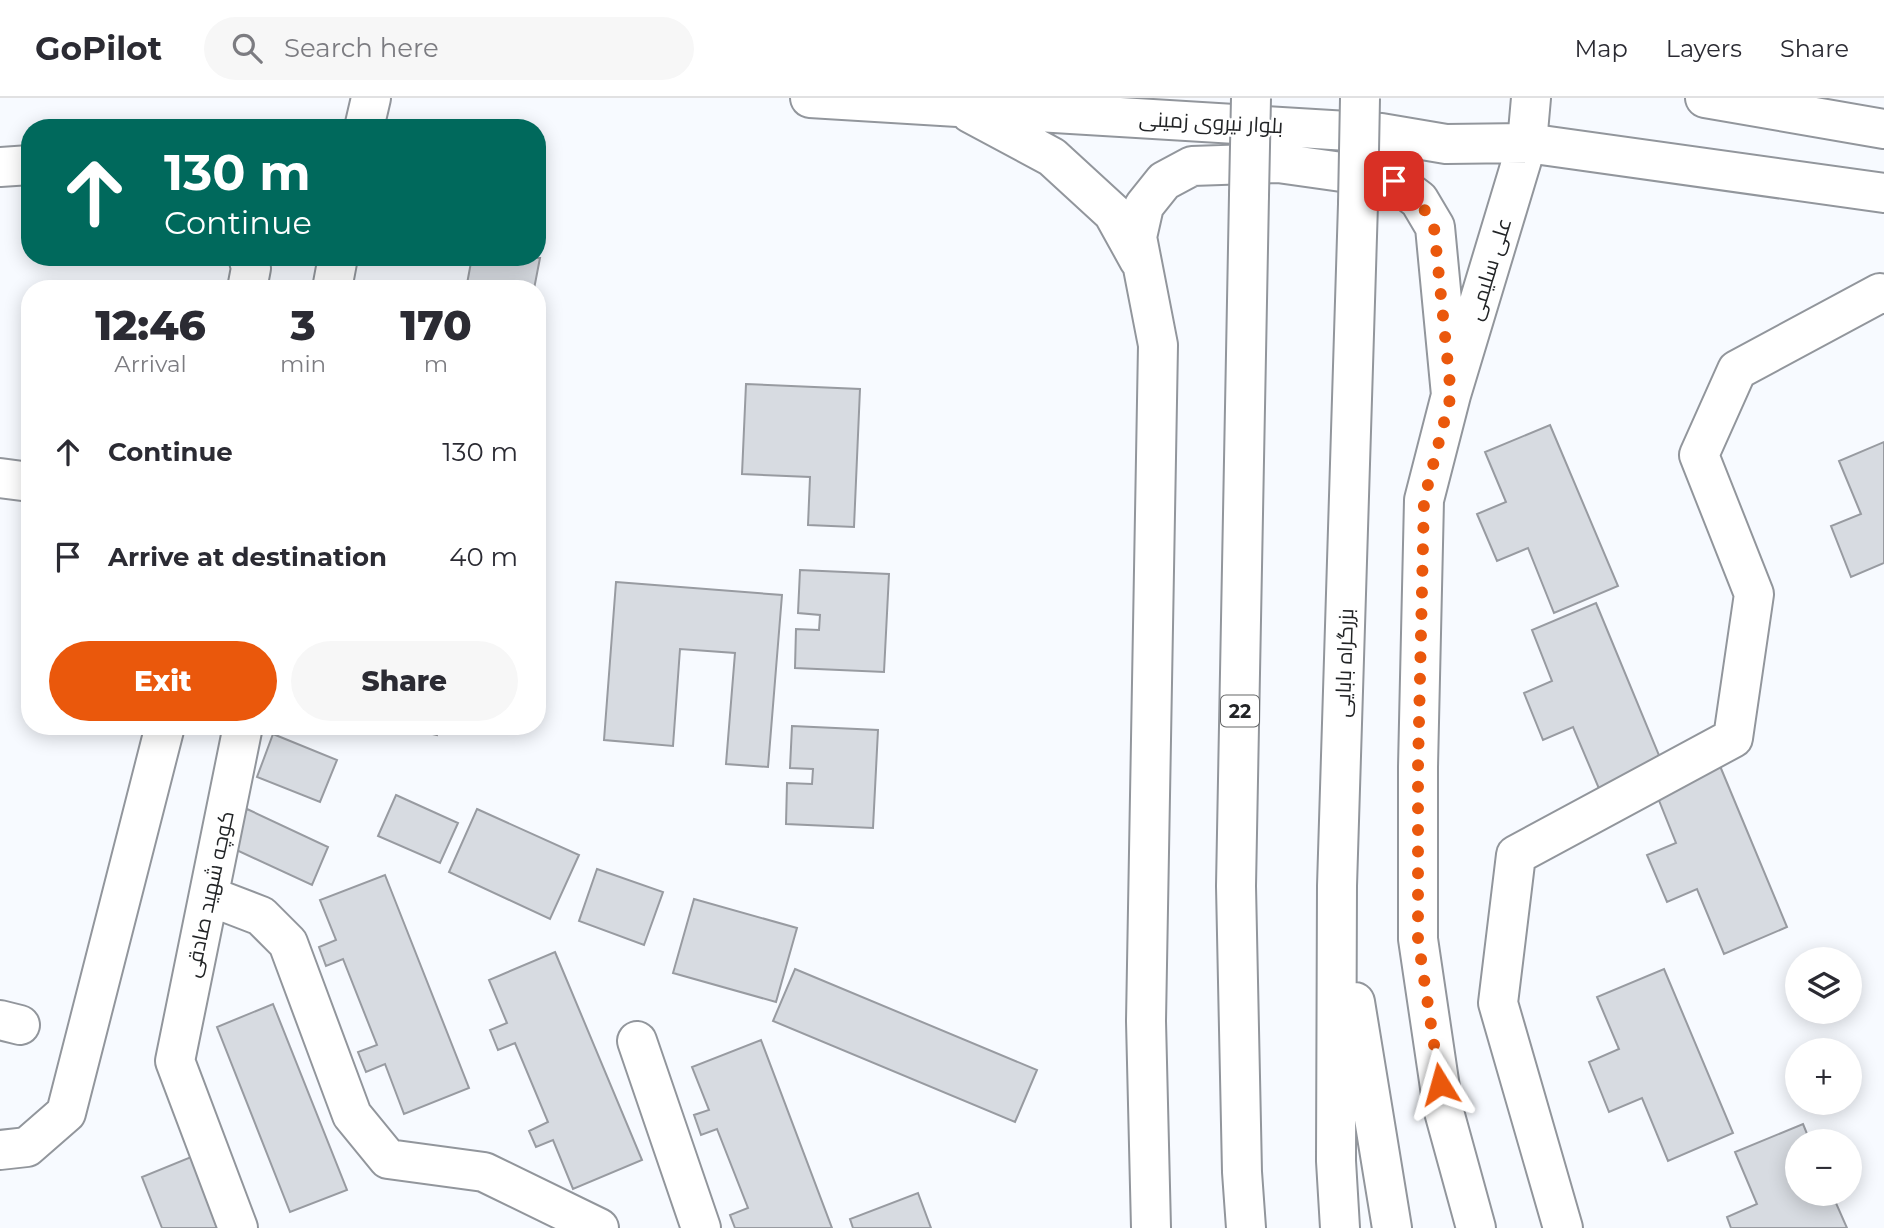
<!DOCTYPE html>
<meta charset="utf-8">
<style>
body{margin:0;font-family:Montserrat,Cairo,sans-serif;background:#f7f7f7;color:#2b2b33;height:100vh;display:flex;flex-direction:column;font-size:26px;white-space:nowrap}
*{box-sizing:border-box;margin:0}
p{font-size:23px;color:#7c7c81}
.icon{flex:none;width:38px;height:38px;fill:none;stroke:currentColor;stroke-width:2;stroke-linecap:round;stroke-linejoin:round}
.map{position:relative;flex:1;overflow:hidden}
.sheet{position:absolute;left:21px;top:182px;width:525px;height:455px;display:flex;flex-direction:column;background:#fff;border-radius:28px;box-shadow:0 4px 18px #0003}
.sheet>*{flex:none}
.banner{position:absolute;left:21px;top:21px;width:525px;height:147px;border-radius:28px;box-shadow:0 4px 18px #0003;background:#00695c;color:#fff;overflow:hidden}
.buttons{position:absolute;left:1785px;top:849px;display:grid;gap:14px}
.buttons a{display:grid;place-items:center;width:77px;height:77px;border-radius:50%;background:#fff;box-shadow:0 4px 18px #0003;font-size:35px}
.pin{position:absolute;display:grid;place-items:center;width:60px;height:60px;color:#fff;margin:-30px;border-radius:14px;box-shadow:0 4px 10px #0006}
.me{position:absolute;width:77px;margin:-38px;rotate:352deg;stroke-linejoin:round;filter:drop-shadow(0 0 5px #0008)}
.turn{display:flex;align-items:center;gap:24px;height:147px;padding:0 28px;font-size:32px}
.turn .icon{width:91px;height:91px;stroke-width:2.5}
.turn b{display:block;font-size:49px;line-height:60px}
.eta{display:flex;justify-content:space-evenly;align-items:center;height:119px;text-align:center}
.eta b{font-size:42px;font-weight:800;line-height:49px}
.button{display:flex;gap:14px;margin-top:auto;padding:14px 28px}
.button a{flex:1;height:80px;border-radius:42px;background:#ea580c;color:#fff;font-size:28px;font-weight:800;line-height:80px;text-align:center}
.button a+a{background:#f7f7f7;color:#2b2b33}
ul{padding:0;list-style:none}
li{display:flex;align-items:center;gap:21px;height:105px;padding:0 28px}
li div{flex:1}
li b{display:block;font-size:26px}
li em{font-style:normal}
header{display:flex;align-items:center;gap:42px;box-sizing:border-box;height:98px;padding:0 35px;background:#fff;border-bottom:2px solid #e1e1e2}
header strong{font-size:33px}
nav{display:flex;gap:38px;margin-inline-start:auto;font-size:24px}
.search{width:490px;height:63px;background:#f7f7f7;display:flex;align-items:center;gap:18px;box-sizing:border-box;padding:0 24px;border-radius:38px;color:#7c7c81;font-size:26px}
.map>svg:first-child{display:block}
.building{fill:#d7dbe1;stroke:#989ba1;stroke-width:2}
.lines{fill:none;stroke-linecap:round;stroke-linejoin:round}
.minor-casing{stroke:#92969c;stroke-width:42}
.major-casing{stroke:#92969c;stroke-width:42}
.highway-casing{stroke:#92969c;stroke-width:42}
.minor{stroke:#fff;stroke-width:38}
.major{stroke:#fff;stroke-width:38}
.highway{stroke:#fff;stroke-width:38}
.highway-bridge-casing{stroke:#92969c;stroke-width:42;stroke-linecap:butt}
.highway-bridge{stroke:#fff;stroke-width:38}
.route{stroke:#ea580c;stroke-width:12;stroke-dasharray:0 21.6}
.labels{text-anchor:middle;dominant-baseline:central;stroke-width:5;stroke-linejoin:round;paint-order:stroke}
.shield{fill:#fff;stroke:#646667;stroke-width:2}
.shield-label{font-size:19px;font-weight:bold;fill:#222426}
.street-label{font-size:21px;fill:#222426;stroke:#fff}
</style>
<header>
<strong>GoPilot</strong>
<div class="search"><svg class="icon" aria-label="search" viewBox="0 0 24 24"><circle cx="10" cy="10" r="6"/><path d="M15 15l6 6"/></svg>Search here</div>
<nav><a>Map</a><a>Layers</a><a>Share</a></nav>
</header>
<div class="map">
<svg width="1884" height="1130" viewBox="0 0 1884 1130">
<rect width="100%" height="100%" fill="#f7faff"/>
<!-- building -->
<path class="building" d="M472,159L540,160L534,191H466Z
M746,286L860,291L854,429L808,427L810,379L742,376Z
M1550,327L1618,488L1554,515L1528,450L1497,463L1477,416L1506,404L1485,354Z
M1884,344V465L1851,479L1831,428L1861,416L1839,363Z
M800,472L889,476L884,574L795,570L796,531L819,532L820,517L798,515Z
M616,484L782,497L768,669L726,666L735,555L680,551L673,648L604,642Z
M1596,505L1663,667L1600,693L1573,629L1543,642L1524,595L1552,583L1532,532Z
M397,628H439L437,637Z
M792,628L878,632L873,730L786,726L787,685L812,686L813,671L790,670Z
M273,636L337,662L320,704L257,679Z
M1720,668L1787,829L1724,856L1697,791L1667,804L1647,757L1676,745L1656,695Z
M396,697L458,725L440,765L378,738Z
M247,711L328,749L312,787L230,749Z
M477,711L579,757L550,821L449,774Z
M597,771L663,794L644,847L579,823Z
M385,777L469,990L404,1016L385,966L366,974L358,954L377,947L343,861L326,868L319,849L336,842L320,802Z
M694,801L797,830L776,904L673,875Z
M555,854L642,1062L573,1091L553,1042L536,1049L529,1033L548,1024L515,945L498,952L490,932L507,925L489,882Z
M795,871L1037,972L1015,1024L773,923Z
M1664,871L1733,1035L1668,1063L1642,1000L1609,1014L1589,964L1619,951L1597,899Z
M273,906L347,1092L290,1114L217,929Z
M761,942L832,1130H735L730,1117L748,1110L717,1031L701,1037L694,1017L709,1012L692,969Z
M1803,1026L1810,1043H1797V1096H1832L1847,1130H1731L1727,1119L1757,1106L1735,1054Z
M196,1057L225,1130H162L142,1079Z
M918,1095L931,1130H853L850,1121Z"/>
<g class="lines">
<!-- minor casing -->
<g class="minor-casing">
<path id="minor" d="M1705,0L1884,31
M364,30L371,0
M1527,45L1884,95
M0,69L30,67
M247,191L251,170L248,159
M332,191L338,159
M0,380L30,384
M209,798L261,818L288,845L352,1017L388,1061L484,1074L599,1130
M0,922L20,927
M637,943L701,1130
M0,1052L27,1049L66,1015L165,628
M238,1130L175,963L243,628
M1563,1130L1498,905L1516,757L1733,640L1754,496L1699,357L1737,272L1880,195L1884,196"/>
</g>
<!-- major casing -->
<g class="major-casing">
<path id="major" d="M810,0L1381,35L1446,46L1527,45
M970,15L1052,59L1113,115L1139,162
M1151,1130L1146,923L1158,247L1137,139L1144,108L1164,83L1192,68L1278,65L1363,77L1394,83L1419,102L1435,129L1451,297
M1476,1130L1443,1010L1418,841V669L1424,402L1451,297L1527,45L1531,0"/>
</g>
<!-- highway casing -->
<g class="highway-casing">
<path id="highway" d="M1355,904L1392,1130
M1246,1130L1242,1074L1236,788L1249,97
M1340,1130L1336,1063L1337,788L1358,106"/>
</g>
<!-- minor -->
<use href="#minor" class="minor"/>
<!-- major -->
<use href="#major" class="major"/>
<!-- highway -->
<use href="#highway" class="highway"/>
<!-- highway-bridge casing -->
<g class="highway-bridge-casing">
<path id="highway-bridge" d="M1249,97L1251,0
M1358,106L1360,0"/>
</g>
<!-- highway-bridge -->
<use href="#highway-bridge" class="highway-bridge"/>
</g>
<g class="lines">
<!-- route -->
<path class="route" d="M1394,83L1419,102L1434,129L1451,297L1424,402L1418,669V841L1440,986"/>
</g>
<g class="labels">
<!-- shield labels -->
<rect class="shield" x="1221" y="597.5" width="38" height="31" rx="5"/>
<g class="shield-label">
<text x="1240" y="613">22</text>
</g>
<!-- street labels -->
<g class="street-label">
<text transform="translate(1211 24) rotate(3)">بلوار نیروی زمینی</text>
<text transform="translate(1489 171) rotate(-73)">علی سلیمی</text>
<text transform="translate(1344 565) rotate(-88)">بزرگراه بابایی</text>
<text transform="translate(209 796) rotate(-78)">کوچه شهید صادقی</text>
</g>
</g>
</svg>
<div class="buttons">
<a><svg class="icon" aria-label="layers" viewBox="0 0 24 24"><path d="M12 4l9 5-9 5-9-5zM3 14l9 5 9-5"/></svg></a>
<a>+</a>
<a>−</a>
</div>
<div class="pin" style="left:1394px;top:83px;background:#d93025"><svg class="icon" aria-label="arrive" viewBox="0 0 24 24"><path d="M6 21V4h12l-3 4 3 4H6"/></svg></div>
<svg class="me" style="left:1440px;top:986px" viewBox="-20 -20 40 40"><path d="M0-17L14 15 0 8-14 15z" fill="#ea580c" stroke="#fff" stroke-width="4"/></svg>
<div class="banner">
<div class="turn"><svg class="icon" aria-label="ahead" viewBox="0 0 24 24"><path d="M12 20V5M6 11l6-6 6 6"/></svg><div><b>130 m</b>Continue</div></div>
</div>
<section class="sheet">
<div class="eta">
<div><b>12:46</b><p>Arrival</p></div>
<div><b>3</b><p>min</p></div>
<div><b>170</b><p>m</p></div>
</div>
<ul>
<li><svg class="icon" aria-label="ahead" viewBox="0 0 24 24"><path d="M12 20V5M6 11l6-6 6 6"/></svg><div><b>Continue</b></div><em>130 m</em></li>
<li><svg class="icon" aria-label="arrive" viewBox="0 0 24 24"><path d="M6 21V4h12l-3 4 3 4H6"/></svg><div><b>Arrive at destination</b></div><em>40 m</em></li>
</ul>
<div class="button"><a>Exit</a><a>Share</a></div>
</section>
</div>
